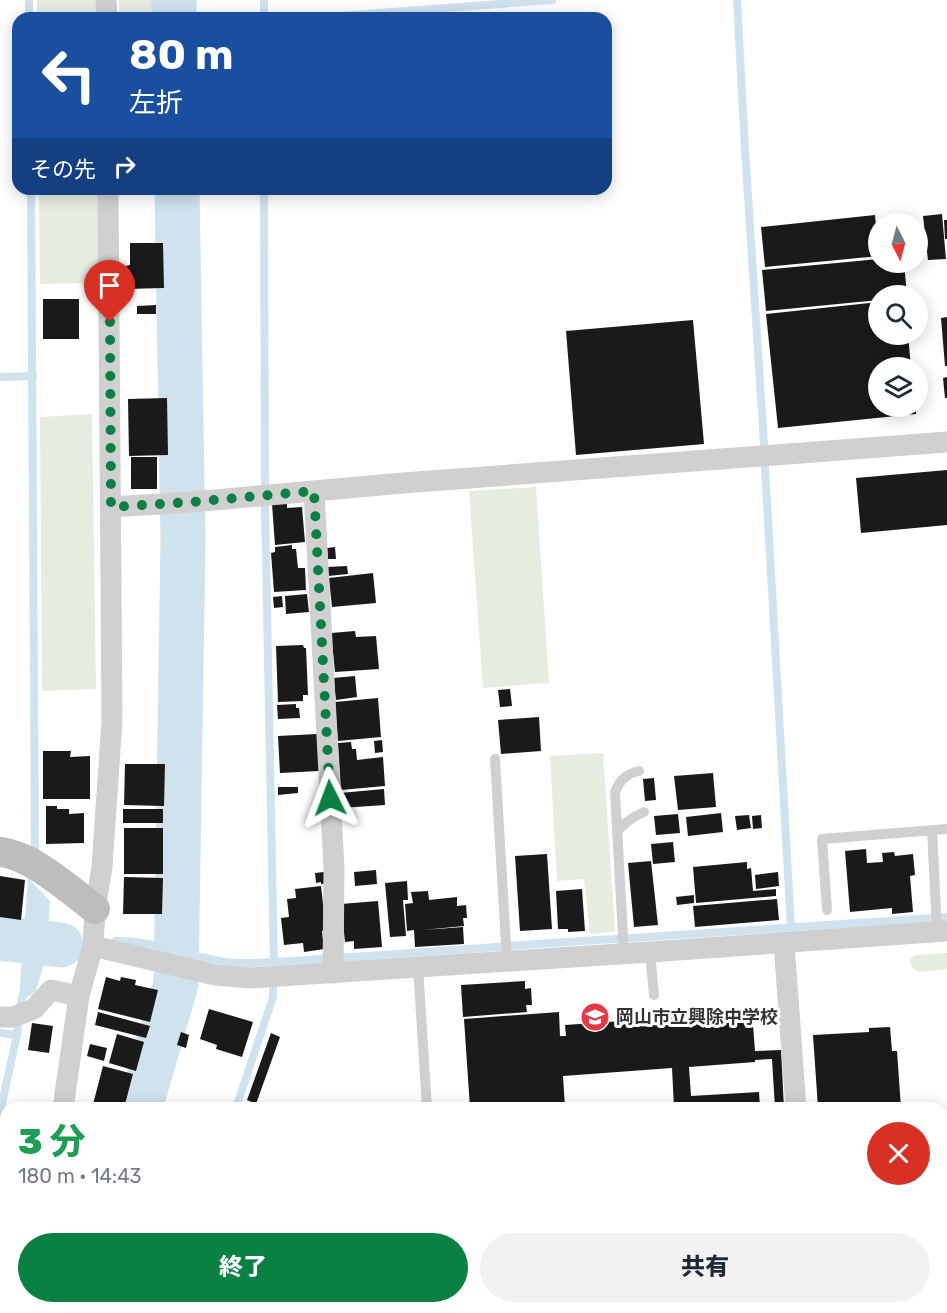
<!DOCTYPE html>
<html lang="ja">
<meta charset="utf-8">
<style>
body{margin:0;font-family:Rubik,"Noto Sans JP",sans-serif;background:#f2f2f3;color:#1f2937;height:100vh;display:flex;flex-direction:column;font-size:22px;white-space:nowrap}
*{box-sizing:border-box;margin:0}
p{font-size:20px;color:#747a83}
.icon{flex:none;width:33px;height:33px;fill:none;stroke:currentColor;stroke-width:2;stroke-linecap:round;stroke-linejoin:round}
.map{position:relative;flex:1;overflow:hidden}
.panel{position:absolute;left:0px;top:1102px;width:948px;height:212px;display:flex;flex-direction:column;background:#fff;border-radius:18px 18px 0 0;box-shadow:0 3px 15px #0003}
.panel>*{flex:none}
.guide{position:absolute;left:12px;top:12px;width:600px;height:183px;border-radius:18px;box-shadow:0 3px 15px #0003;background:#1a4fa0;color:#fff;overflow:hidden}
.needle{width:39px;rotate:174deg}
.controls{position:absolute;left:868px;top:213px;display:grid;gap:12px}
.controls a{display:grid;place-items:center;width:60px;height:60px;border-radius:50%;background:#fff;box-shadow:0 3px 15px #0003;font-size:30px}
.pin{position:absolute;display:grid;place-items:center;width:51px;height:51px;color:#fff;margin:-62px -26px;border-radius:50% 50% 50% 0;rotate:-45deg;box-shadow:0 0 6px #0007}
.pin .icon{rotate:45deg}
.me{position:absolute;width:66px;margin:-33px;rotate:357deg;stroke-linejoin:round;filter:drop-shadow(0 0 4px #0008)}
.turn{display:flex;align-items:center;gap:21px;height:126px;padding:0 18px;font-size:27px}
.turn .icon{width:78px;height:78px;stroke-width:2.5}
.turn b{display:block;font-size:42px;line-height:51px}
.then{display:flex;align-items:center;height:57px;padding:0 18px;background:#0003;gap:12px;font-size:22px}
.round{display:grid;place-items:center;flex:none;width:63px;height:63px;border-radius:32px;background:#f2f2f3}
.head{display:flex;align-items:center;justify-content:space-between;height:102px;padding:0 18px}
h1{font-size:36px;font-weight:800;line-height:45px;color:#1e9e55}
.button{display:flex;gap:12px;margin-top:auto;padding:12px 18px}
.button a{flex:1;height:69px;border-radius:36px;background:#0b8043;color:#fff;font-size:24px;font-weight:800;line-height:69px;text-align:center}
.button a+a{background:#f2f2f3;color:#1f2937}
.map>svg:first-child{display:block}
.green{fill:#e6ecdf}
.water{fill:#cfe2ee}
.lines{fill:none;stroke-linecap:round;stroke-linejoin:round}
.stream{stroke:#cfe2ee;stroke-width:8}
.river{stroke:#cfe2ee;stroke-width:45}
.building{fill:#1a1a1a}
.lane{stroke:#d0d0d0;stroke-width:10}
.street{stroke:#d0d0d0;stroke-width:21}
.secondary{stroke:#bdbdbd;stroke-width:30}
.route{stroke:#0b8043;stroke-width:10;stroke-dasharray:0 18}
.labels{text-anchor:middle;dominant-baseline:central;stroke-width:6;stroke-linejoin:round;paint-order:stroke}
.poi-label{font-size:18px;font-weight:bold;fill:#333;stroke:#fff;text-anchor:start}
</style>
<div class="map">
<svg width="947" height="1313" viewBox="0 0 947 1313">
<rect width="100%" height="100%" fill="#fff"/>
<!-- green -->
<path class="green" d="M37,0H96V18H37Z
M119,0H161V18H120Z
M39,189H98L99,283L40,284Z
M92,414L96,689L42,691L40,417Z
M536,487L549,683L483,688L469,491Z
M603,753L615,932L590,934L584,879L557,881L550,756Z
M947,953V969L919,972L912,968L910,959L915,955Z
M213,1308H419V1313H214Z"/>
<!-- water -->
<path class="water" d="M28,878L50,901L48,930L63,938L61,952L46,956L36,991L30,996H19Z"/>
<g class="lines">
<!-- stream -->
<path class="stream" d="M29,0V18
M264,0V18
M737,0L745,149L764,444
M314,18L552,0
M31,189L35,856
M264,189L265,486
M0,377L33,376
M765,467L791,927
M265,507L274,966
M116,941C161,940 204,965 250,963C372,957 494,946 616,939C727,932 837,925 947,917
M0,1033L17,1035
M236,1108L273,997V978
M0,1112L17,1035L22,997L29,988
M163,1313L164,1308"/>
<!-- river -->
<path class="river" d="M174,0V18
M0,938L61,945
M140,1108L176,984L183,541L177,189
M92,1313L93,1308"/>
</g>
<!-- building -->
<path class="building" d="M131,189H164V193L131,194Z
M942,214L946,259L928,260L923,216Z
M875,215L876,226H879V256L765,267L761,227Z
M906,215L907,224H883V217Z
M944,220H947V239H945Z
M130,243H163L164,288L126,289V266L130,265Z
M879,259V262H904L907,296H879V300L766,311L762,270Z
M43,299H79V339H43Z
M879,302V334H908L911,368H879V406H915L916,414L778,428L766,314Z
M156,305V314H137V306Z
M947,317V366H945L941,318Z
M693,320L704,444L576,455L566,331Z
M947,377V398H945L943,378Z
M167,398L168,455L129,456L128,399Z
M131,457H157V489H131Z
M947,470V525L861,533L856,478Z
M287,502V508L302,507L305,542L275,545L272,504Z
M292,545V549H296L298,568H305L306,590L274,592L271,553L275,552V547Z
M335,547L336,559H328L327,548Z
M347,566L348,574L328,576L327,567Z
M373,573L376,603L332,607L329,578Z
M307,594L309,612L286,614L285,596Z
M282,596L283,607L274,608L273,597Z
M355,631L356,637L376,636L379,669L335,672L331,633Z
M303,645L304,648H306L308,695H303V701L278,702L276,646Z
M355,676L357,697L336,700L333,678Z
M510,689L512,706L500,707L498,690Z
M378,698L381,737L338,741L335,702Z
M296,704V708H299L300,718L278,719L277,705Z
M539,717L541,751L501,754L498,720Z
M317,734L319,771L280,773L278,736Z
M382,740L383,752L375,753L374,741Z
M351,742L352,749H356L357,760L383,757L385,786L341,790L338,743Z
M43,751H71L70,757L90,756V799H43Z
M125,764H165L164,806L124,805Z
M713,773L716,807L678,810L674,776Z
M654,778L656,800L645,801L643,779Z
M278,787H298V793L278,795Z
M384,789L385,805L341,808L340,793Z
M46,806H57V809H69V814L84,813V843L46,844Z
M123,809H163V823H123Z
M721,813L723,832L688,836L686,817Z
M678,814L680,833L656,835L654,816Z
M749,815L751,828L737,830L735,816Z
M761,815L762,828L753,829L752,816Z
M124,828H163V874H124Z
M673,842L675,862L653,864L651,844Z
M866,849L867,863L883,862L882,853L894,852L895,856L913,854L915,875L910,876L913,912L892,914V908L850,912L845,851Z
M547,854L552,929L520,931L515,856Z
M651,861L658,925L634,927L628,863Z
M747,862V869L751,868L753,891L776,889V896L696,903L693,867Z
M376,870L377,884L355,886L354,872Z
M324,872L325,884H321V882L316,883L315,873Z
M778,872L779,886L756,889L755,875Z
M0,876L25,880L21,920L0,917Z
M124,877L163,878L162,914H123Z
M407,881L408,900H403L406,936L390,937L385,883Z
M321,886L326,930L322,931L324,949L304,952L303,943L284,945L281,918L289,917L287,899L296,898L295,889Z
M582,889L585,931L568,932V929H558L556,891Z
M428,891L429,900L457,897V906L466,905L467,918H463L464,926L423,930L463,927L464,944L415,947L414,930L407,931L405,904L413,903L411,892Z
M694,895V903L677,905L676,897Z
M777,899L779,920L695,927L693,906Z
M378,901L382,947L354,949V941L345,942L341,904Z
M106,977L120,981L121,977L136,980L135,985L158,990L150,1022L98,1009Z
M525,981V989L531,988L532,1005H526L527,1012L463,1017L461,985Z
M209,1009L253,1022L242,1057L216,1049L217,1045L200,1039Z
M98,1012L150,1026L146,1038L95,1025Z
M559,1012L560,1036H566L565,1025L752,1012L755,1051L781,1050L784,1108H775L772,1059L755,1060V1062L689,1067L691,1096L759,1092L760,1108H674L672,1068L563,1076L565,1108H470L464,1019Z
M32,1023L53,1026L49,1053L28,1050Z
M890,1027L892,1051H897L901,1108H818L813,1035L869,1032V1028Z
M181,1032L189,1035L186,1048L177,1045Z
M271,1033L280,1037L256,1104L247,1100Z
M117,1034L144,1042L136,1071L109,1063Z
M90,1044L107,1048L104,1061L87,1056Z
M103,1066L133,1074L124,1108H92Z
M40,1308H76L74,1313H39Z
M440,1308H753L754,1313H440Z
M755,1308H774V1313H755Z
M777,1308H785L786,1313H777Z
M787,1308H796V1313H787Z
M879,1308H926V1313H879Z"/>
<g class="lines">
<!-- lane -->
<path class="lane" d="M495,759L507,961
M932,830L937,931
M617,832C626,822 632,817 644,812
M827,910L822,839L947,829
M650,952L654,995
M624,954L615,792C620,780 626,774 639,771
M418,967L427,1108"/>
<!-- street -->
<path class="street" d="M106,0L107,18
M314,491L334,868L333,973
M111,507L192,502L403,483L947,442
M784,943L796,1108
M93,946L215,975L250,978L650,952L947,931
M0,1017H13L34,1009L51,990L79,996
M63,1108L79,996L93,946L95,909L102,867L112,721L108,189
M806,1308L807,1313
M21,1313L22,1308"/>
<!-- secondary -->
<path class="secondary" d="M0,852C31,855 70,890 95,909"/>
</g>
<g class="lines">
<!-- route -->
<path class="route" d="M110,322L111,507L192,502L314,491L330,798"/>
</g>
<!-- icons -->
<defs>
<g id="school-disc" transform="scale(1.5)"><circle r="9.5" fill="#e63946" stroke="#fff"/><path d="M0-5L7-2L0 1L-7-2ZM-4 1L0 2.5L4 1V4Q0 6-4 4Z" fill="#fff"/></g>
</defs>
<g fill-rule="evenodd">
<use href="#school-disc" x="595" y="1017"/>
</g>
<g class="labels">
<!-- poi labels -->
<g class="poi-label">
<text x="616" y="1017">岡山市立興除中学校</text>
</g>
</g>
</svg>
<div class="controls">
<a><svg class="needle" viewBox="-14 -14 28 28"><path d="M0-13l5 13h-10z" fill="#e53935"/><path d="M0 13l5-13h-10z" fill="#747a83"/></svg></a>
<a><svg class="icon" aria-label="search" viewBox="0 0 24 24"><circle cx="10" cy="10" r="6"/><path d="M15 15l6 6"/></svg></a>
<a><svg class="icon" aria-label="layers" viewBox="0 0 24 24"><path d="M12 4l9 5-9 5-9-5zM3 14l9 5 9-5"/></svg></a>
</div>
<div class="pin" style="left:110px;top:322px;background:#d93025"><svg class="icon" aria-label="arrive" viewBox="0 0 24 24"><path d="M6 21V4h12l-3 4 3 4H6"/></svg></div>
<svg class="me" style="left:330px;top:798px" viewBox="-20 -20 40 40"><path d="M0-17L14 15 0 8-14 15z" fill="#0b8043" stroke="#fff" stroke-width="4"/></svg>
<div class="guide">
<div class="turn"><svg class="icon" aria-label="left" viewBox="0 0 24 24"><path d="M17 20v-9H6M10 6l-5 5 5 5"/></svg><div><b>80 m</b>左折</div></div>
<div class="then">その先<svg class="icon" aria-label="right" viewBox="0 0 24 24"><path d="M7 20v-9h11M14 6l5 5-5 5"/></svg></div>
</div>
<section class="panel">
<div class="head"><div><h1>3 分</h1><p>180 m · 14:43</p></div><a class="round" style="background:#d93025;color:#fff"><svg class="icon" aria-label="close" viewBox="0 0 24 24"><path d="M6 6l12 12M18 6L6 18"/></svg></a></div>
<div class="button"><a>終了</a><a>共有</a></div>
</section>
</div>
